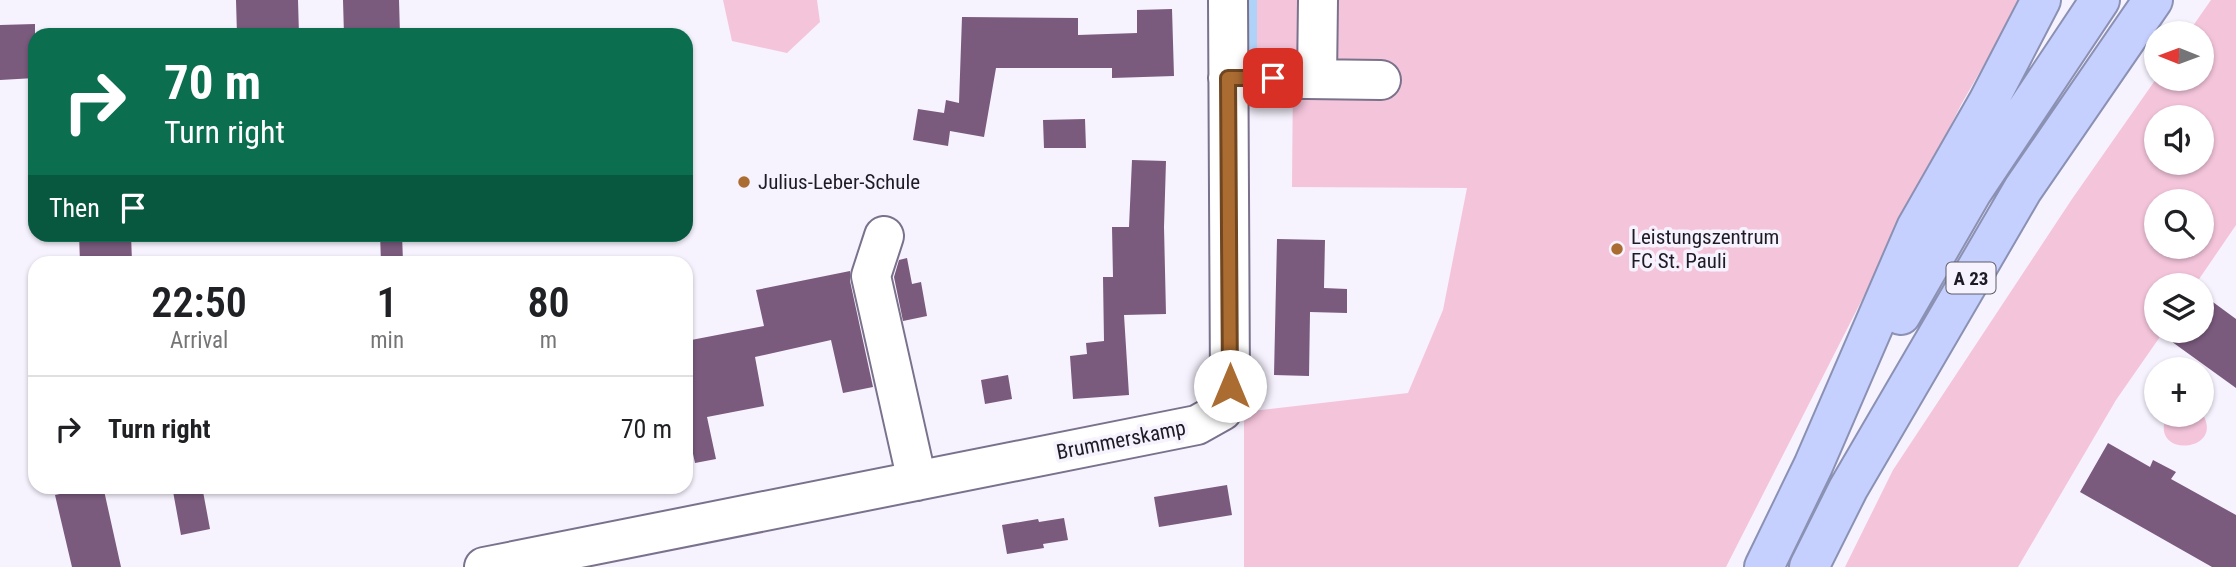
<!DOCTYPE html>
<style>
body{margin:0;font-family:"Roboto Condensed",sans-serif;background:#f6f6f6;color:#202124;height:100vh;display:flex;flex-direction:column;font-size:26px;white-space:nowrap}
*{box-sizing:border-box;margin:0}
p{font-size:23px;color:#757577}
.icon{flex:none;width:38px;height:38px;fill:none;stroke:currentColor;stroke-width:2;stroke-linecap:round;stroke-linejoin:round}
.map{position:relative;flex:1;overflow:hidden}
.details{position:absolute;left:28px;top:256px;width:665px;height:238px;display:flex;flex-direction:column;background:#fff;border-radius:21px;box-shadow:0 2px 5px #0004}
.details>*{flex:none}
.hud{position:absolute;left:28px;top:28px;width:665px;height:214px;border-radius:21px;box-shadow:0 2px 5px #0004;background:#0b6e4f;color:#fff;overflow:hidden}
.needle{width:46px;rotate:271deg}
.tools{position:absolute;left:2144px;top:21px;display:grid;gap:14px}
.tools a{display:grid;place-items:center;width:70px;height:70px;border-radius:50%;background:#fff;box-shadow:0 2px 5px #0004;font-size:35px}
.pin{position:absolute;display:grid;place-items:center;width:60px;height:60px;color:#fff;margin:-30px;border-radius:14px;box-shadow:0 4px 10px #0006}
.me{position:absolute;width:77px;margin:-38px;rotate:0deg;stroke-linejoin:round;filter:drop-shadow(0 0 5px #0008)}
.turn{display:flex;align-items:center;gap:24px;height:147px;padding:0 21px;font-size:32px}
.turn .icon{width:91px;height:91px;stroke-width:2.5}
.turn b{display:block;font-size:49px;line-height:60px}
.then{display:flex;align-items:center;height:66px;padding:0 21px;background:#0003;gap:14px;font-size:26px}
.eta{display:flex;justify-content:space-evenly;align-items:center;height:119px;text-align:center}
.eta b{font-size:42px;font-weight:600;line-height:49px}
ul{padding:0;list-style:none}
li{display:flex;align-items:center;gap:21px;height:105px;padding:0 21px;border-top:2px solid #e0e0e0}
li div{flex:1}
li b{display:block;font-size:26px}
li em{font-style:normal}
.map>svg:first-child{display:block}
.green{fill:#f4c4db;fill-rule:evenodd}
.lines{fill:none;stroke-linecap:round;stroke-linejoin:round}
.stream{stroke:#aed2f8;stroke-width:8}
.building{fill:#7a5a7d}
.minor-casing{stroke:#7a728c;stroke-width:42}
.highway-casing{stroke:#8b91b3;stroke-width:42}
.minor{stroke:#fff;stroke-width:38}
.highway{stroke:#c5d0ff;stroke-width:38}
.route-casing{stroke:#6f4620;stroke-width:18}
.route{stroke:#ab6c32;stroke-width:12}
.poi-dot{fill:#ab6c32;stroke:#f6f2fe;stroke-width:2.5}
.labels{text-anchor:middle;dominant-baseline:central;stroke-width:7;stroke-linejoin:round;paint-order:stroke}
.shield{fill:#f6f2fe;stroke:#5f5c66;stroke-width:2}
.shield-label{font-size:19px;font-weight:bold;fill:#1e1b25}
.poi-label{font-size:21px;fill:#1e1b25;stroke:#f6f2fe;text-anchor:start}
.street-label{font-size:21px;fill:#1e1b25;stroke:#f6f2fe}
</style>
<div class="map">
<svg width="2236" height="567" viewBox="0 0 2236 567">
<rect width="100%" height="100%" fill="#f6f2fe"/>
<!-- green -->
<path class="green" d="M723,0H817L820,22L787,53L732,41Z
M1240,0H2021L1962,103L1726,567H1244V412L1408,393L1443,310L1467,188L1292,187L1293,71H1240Z
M2211,0H2236V225L2195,285H2156V331H2164L2116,400L2018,567H1845L1893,470L2072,199L2156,79H2202V33H2188ZM2156,117H2202V163H2156ZM2156,201H2202V247H2156Z
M2202,413C2227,453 2147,459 2167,415H2202Z"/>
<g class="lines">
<!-- stream -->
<path class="stream" d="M1253,69V0"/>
</g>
<!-- building -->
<path class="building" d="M236,0H298L299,35H237Z
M343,0H399L400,35H344Z
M1172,9L1174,76L1112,78V68H996L984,137L950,131L948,146L913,140L918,109L944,113L946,100L959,103L962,17L1078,18V35L1137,33V10Z
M35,24V78L0,80V25Z
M1085,119L1086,148H1044L1043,120Z
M1132,160L1166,161L1164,227L1166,314L1124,315L1129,395L1073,399L1070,356L1087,354L1086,343L1104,341L1103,277H1113L1112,227H1129Z
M79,234H131L132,262H80Z
M380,234H402L403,262H381Z
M1277,239L1325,240L1324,288L1347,289V313L1310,312L1309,376L1274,375Z
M907,258L912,284L921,282L927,316L903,321L894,277L899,260Z
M850,271V281L873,387L843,393L831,340L755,357L764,406L707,417L716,459L695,463L686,421V341L764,326L756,290Z
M2202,294L2236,319V388L2157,331H2202Z
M1008,375L1012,399L985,404L981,380Z
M2108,443L2150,467L2153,460L2176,472L2171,479L2236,515V567H2212L2080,492Z
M1227,485L1232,515L1159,527L1154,497Z
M78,486H103L121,567H72L55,495L79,490Z
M172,486H202L210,529L181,535Z
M1064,518L1068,540L1043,544L1044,548L1007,554L1002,525L1038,519L1039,522Z"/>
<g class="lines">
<!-- minor casing -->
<g class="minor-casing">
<path id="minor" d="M1228,78L1381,80
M1317,79L1318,0
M884,236L871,276L917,481
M484,567L1197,425L1222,411L1230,386L1228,0"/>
</g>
<!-- highway casing -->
<g class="highway-casing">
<path id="highway" d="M1901,315L1972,192L2100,0
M1764,567L1813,466L1916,228L1988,102L2041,0
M1809,567L1848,489L2023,189L2153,0"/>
</g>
<!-- minor -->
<use href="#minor" class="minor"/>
<!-- highway -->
<use href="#highway" class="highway"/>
</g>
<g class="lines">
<!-- route casing -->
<g class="route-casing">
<path id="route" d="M1230,386L1228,78H1273"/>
</g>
<!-- route -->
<use href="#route" class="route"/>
</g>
<!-- markers -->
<g class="poi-dot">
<circle cx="744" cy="182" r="7"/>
<circle cx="1617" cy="249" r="7"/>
</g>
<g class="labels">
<!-- shield labels -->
<rect class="shield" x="1946.5" y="262.5" width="49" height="31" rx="5"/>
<g class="shield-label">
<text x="1971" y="278">A 23</text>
</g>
<!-- poi labels -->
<g class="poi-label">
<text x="758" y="182">Julius-Leber-Schule</text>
<text x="1631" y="237">Leistungszentrum<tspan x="1631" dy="24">FC St. Pauli</tspan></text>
</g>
<!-- street labels -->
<g class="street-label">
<text transform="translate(1121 440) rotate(-11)">Brummerskamp</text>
</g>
</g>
</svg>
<div class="tools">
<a><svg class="needle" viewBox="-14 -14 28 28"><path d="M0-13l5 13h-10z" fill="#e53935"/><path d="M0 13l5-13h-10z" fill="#757577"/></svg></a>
<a><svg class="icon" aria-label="sound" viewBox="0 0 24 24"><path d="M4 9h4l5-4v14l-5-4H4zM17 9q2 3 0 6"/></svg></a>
<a><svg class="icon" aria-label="search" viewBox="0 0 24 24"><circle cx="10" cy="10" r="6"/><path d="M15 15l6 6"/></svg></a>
<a><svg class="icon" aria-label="layers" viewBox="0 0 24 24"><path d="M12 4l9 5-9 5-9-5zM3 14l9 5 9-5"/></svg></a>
<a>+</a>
</div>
<div class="pin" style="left:1273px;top:78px;background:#d93025"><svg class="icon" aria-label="arrive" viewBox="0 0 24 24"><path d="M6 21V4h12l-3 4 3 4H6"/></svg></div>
<svg class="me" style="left:1230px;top:386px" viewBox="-20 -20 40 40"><circle r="19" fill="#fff"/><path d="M0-13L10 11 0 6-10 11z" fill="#ab6c32"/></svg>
<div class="hud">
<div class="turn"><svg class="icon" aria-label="right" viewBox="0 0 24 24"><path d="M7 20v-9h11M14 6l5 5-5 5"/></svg><div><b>70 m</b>Turn right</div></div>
<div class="then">Then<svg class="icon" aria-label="arrive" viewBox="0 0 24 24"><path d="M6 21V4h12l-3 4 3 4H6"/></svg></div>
</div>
<section class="details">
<div class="eta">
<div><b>22:50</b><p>Arrival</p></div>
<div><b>1</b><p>min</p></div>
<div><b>80</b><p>m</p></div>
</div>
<ul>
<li><svg class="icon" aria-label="right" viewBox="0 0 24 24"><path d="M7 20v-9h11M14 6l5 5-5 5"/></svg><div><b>Turn right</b></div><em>70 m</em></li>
</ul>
</section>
</div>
